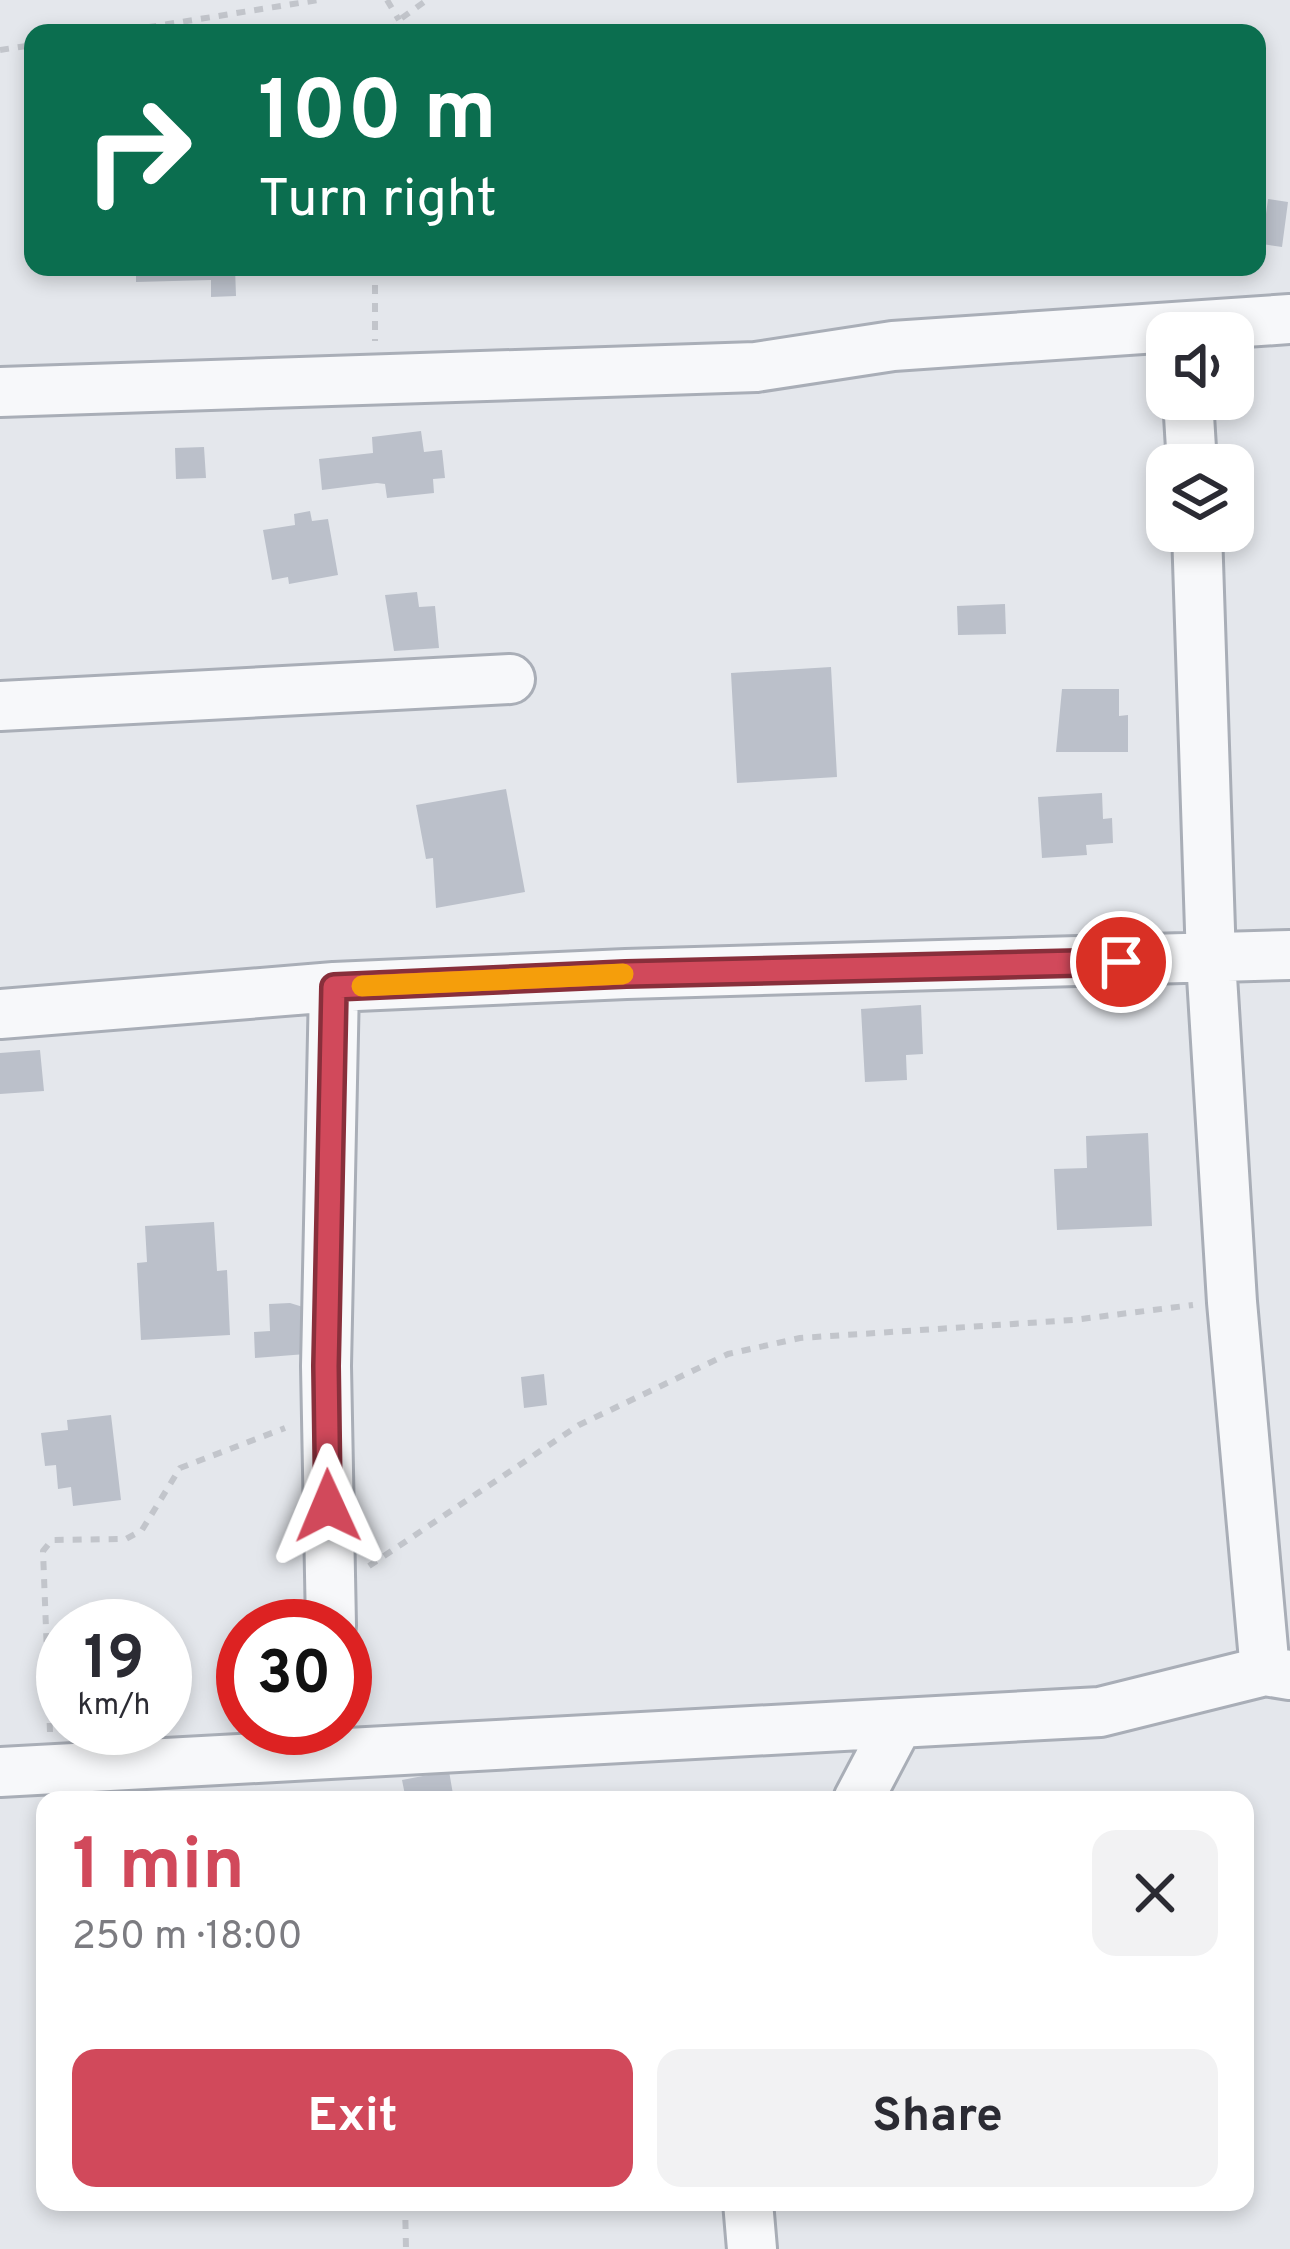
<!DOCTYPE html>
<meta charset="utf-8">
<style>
body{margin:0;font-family:Overpass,sans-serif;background:#f2f2f3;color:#2b2b33;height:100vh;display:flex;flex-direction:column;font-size:45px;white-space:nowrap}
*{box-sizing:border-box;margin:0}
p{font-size:39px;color:#7c7c81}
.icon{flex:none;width:66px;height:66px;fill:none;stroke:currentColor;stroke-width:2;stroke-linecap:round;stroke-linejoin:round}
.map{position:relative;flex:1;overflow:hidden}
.side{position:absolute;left:36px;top:1791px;width:1218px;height:420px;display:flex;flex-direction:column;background:#fff;border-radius:24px;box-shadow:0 6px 18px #0003}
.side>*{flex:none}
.guide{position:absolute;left:24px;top:24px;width:1242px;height:252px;border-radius:24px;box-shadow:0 6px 18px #0003;background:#0b6e4f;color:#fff;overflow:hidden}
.controls{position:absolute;left:1146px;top:312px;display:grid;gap:24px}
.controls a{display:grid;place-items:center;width:108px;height:108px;border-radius:24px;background:#fff;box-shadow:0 6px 18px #0003;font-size:60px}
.speed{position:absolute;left:36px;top:1599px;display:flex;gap:24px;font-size:60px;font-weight:700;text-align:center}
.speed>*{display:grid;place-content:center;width:156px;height:156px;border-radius:50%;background:#fff;box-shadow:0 6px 18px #0003;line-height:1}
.speed small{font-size:30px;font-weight:400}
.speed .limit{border:18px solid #d22;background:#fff;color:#111}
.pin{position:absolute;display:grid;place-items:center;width:102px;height:102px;color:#fff;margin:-51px;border:6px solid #fff;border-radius:50%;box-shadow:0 3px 12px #0007}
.me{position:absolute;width:132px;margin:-66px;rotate:359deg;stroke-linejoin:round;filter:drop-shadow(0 0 9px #0008)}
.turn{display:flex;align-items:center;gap:42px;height:252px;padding:0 36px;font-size:54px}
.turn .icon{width:156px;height:156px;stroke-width:2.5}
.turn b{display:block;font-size:84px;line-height:102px}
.round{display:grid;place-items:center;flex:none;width:126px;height:126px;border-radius:24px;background:#f2f2f3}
.head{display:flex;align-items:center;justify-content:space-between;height:204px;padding:0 36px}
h1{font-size:72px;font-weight:700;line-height:90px;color:#d1495b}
.cta{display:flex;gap:24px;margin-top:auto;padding:24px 36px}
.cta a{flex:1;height:138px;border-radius:24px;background:#d1495b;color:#fff;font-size:48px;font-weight:700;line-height:138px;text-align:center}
.cta a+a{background:#f2f2f3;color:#2b2b33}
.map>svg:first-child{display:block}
.building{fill:#bbc0ca}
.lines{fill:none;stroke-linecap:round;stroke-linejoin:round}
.minor-casing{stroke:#a9aeb7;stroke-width:54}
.path{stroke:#c2c5cb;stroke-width:6;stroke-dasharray:9 9;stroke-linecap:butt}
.minor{stroke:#f7f8fa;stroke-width:48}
.route-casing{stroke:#882f3b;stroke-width:30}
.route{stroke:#d1495b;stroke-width:21}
.slow{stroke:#f59e0b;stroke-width:21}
</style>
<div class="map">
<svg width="1290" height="2249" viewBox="0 0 1290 2249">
<rect width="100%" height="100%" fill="#e4e7ec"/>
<!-- building -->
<path class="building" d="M1268,199L1288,202L1282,247L1262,244Z
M136,267H235L236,296L211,297V280L136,282Z
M421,431L424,452L442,450L445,478L433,479L434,493L387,498L385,484L377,483L322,490L319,459L373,453L372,437Z
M204,447L206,478L176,479L175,448Z
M310,511L312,521L328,519L338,575L289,584L288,577L272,580L263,530L295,525L294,514Z
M417,592L419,607L435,606L439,648L394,651L385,595Z
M1005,604L1006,634L958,635L957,606Z
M831,667L837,777L737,783L731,673Z
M1062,689H1119V716L1128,715V752H1056Z
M506,789L525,892L436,908L433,858L426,859L416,805Z
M1102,793L1103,819L1112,818L1113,843L1086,845L1087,855L1042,858L1038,797Z
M921,1005L923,1054L906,1055L907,1080L865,1082L861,1009Z
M40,1050L44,1091L0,1094V1053Z
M1148,1133L1152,1226L1057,1230L1054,1169L1087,1168L1086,1136Z
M214,1222L217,1271L227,1270L230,1335L141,1340L137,1263L147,1262L145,1226Z
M290,1303L303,1307L306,1354L255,1358L254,1332L270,1331L269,1304Z
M544,1374L547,1405L524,1408L521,1377Z
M111,1415L121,1500L73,1506L71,1487L58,1489L56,1465L45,1466L41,1433L68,1430L67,1420Z
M449,1771L454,1800H406L402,1780Z"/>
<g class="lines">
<!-- minor casing -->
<g class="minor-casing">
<path id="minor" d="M0,392L756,367L893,346L1290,319
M1188,399L1192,465
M1197,531L1211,960L1232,1302L1265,1671
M0,706L510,679
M0,1014L334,987L626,974L1290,955
M331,1626L326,1366L334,987
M0,1772L1100,1712L1265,1671L1290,1675
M858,1800L898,1724
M748,2202L752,2249"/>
</g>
<!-- path -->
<path class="path" d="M387,0L399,20
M112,33L318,0
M392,33L399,20L427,0
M0,50L33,45
M375,267V341
M369,1566L579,1425L728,1354L800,1338L1073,1320L1193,1305
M50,1732L43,1551L52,1540L126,1539L142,1530L180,1468L285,1428
M405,2202L406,2249"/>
<!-- minor -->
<use href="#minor" class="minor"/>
</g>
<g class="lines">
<!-- route casing -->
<g class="route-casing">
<path id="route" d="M328,1506L326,1366L334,987L626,974L1121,962"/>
</g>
<!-- route -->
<use href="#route" class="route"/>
<!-- slow -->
<path class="slow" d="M362,986L623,974"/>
</g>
</svg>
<div class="controls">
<a><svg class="icon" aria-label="sound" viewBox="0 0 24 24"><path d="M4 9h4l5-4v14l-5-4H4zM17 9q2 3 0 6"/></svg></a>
<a><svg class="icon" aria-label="layers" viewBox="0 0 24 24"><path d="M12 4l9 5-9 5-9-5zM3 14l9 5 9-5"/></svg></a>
</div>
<div class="speed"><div>19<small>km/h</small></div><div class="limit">30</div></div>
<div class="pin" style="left:1121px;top:962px;background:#d93025"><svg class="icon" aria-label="arrive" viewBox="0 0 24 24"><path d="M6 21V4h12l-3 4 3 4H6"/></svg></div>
<svg class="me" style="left:328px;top:1506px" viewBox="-20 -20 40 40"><path d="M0-17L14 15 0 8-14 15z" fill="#d1495b" stroke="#fff" stroke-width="4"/></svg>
<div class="guide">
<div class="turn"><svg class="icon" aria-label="right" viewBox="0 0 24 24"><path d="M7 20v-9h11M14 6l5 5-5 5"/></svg><div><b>100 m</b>Turn right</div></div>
</div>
<section class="side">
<div class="head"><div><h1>1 min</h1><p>250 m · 18:00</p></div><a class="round"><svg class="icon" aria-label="close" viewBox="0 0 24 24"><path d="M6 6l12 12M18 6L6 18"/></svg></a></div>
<div class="cta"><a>Exit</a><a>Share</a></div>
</section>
</div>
